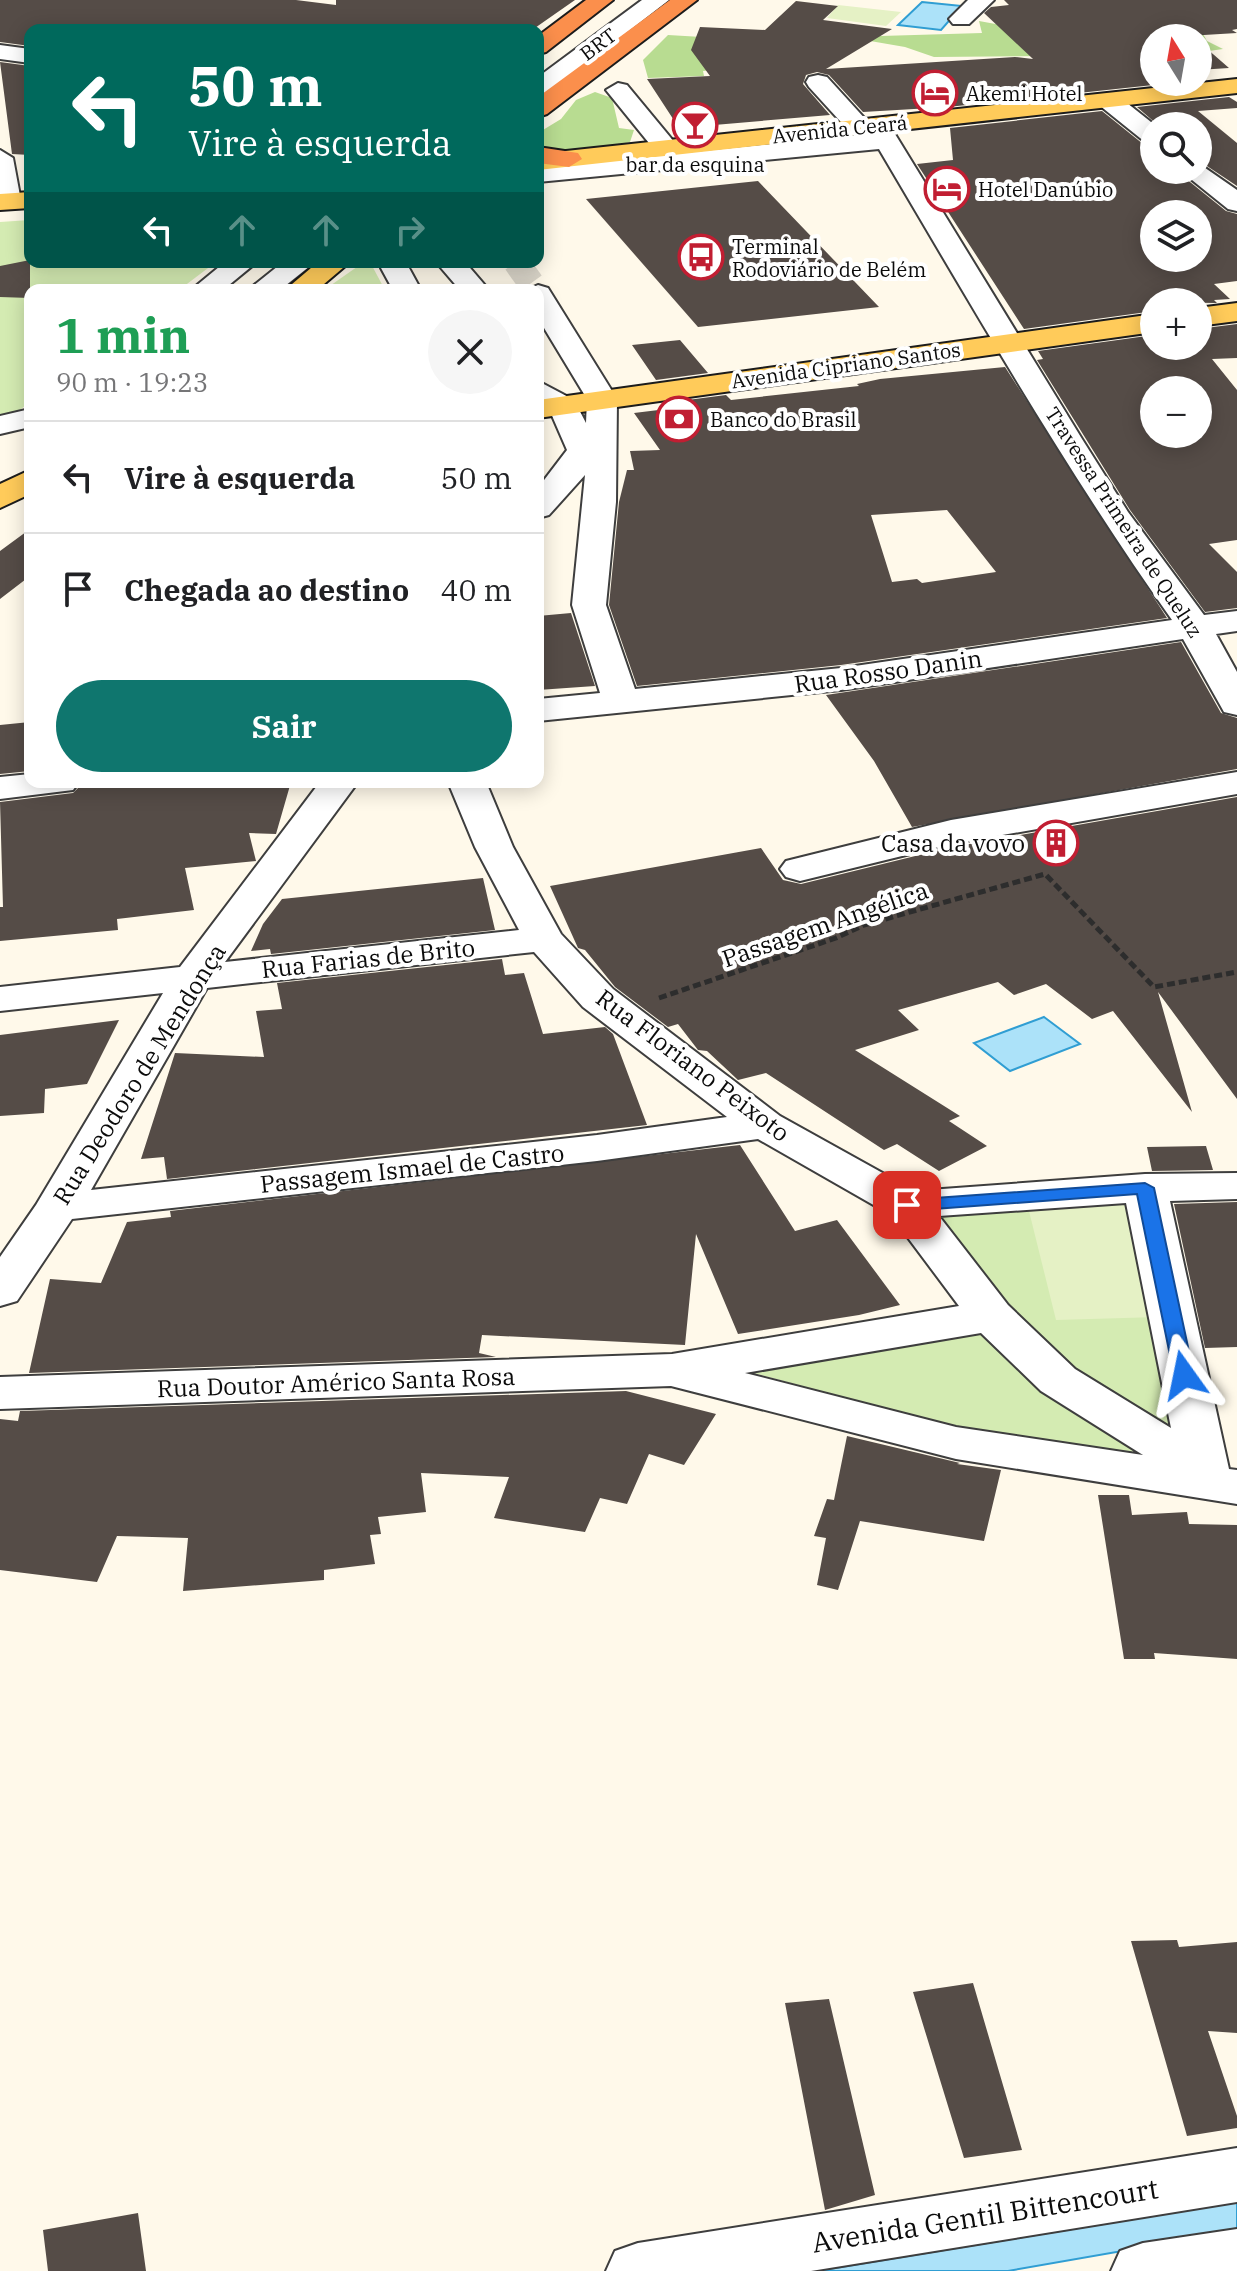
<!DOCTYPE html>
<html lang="pt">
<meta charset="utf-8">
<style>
body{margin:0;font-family:"IBM Plex Serif",serif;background:#f6f6f6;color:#202124;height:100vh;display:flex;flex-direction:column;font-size:30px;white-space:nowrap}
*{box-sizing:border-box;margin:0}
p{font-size:26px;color:#757577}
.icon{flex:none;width:44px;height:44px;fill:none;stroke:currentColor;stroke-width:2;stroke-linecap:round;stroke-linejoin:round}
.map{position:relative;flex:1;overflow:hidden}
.panel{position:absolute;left:24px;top:284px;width:520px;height:504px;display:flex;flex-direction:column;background:#fff;border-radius:16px;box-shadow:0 4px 20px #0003}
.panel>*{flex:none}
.hud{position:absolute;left:24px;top:24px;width:520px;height:244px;border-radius:16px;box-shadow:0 4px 20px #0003;background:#00695c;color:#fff;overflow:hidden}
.needle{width:52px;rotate:349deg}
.buttons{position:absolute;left:1140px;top:24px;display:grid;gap:16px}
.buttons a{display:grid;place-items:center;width:72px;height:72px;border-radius:50%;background:#fff;box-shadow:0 4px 20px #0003;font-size:40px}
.pin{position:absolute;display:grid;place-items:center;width:68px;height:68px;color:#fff;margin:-34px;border-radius:16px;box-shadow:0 4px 12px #0006}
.me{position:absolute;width:88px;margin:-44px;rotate:348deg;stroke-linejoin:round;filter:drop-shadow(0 0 6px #0008)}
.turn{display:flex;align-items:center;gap:28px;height:168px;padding:0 32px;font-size:36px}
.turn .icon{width:104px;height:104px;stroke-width:2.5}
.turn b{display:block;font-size:56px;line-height:68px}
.lanes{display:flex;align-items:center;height:76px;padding:0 32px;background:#0003;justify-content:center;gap:40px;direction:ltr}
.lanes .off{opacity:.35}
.round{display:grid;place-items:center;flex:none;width:84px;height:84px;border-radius:42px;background:#f6f6f6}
.head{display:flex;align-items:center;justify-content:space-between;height:136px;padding:0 32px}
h1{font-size:48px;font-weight:700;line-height:60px;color:#1e9e55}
.action{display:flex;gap:16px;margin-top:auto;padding:16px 32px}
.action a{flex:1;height:92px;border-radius:48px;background:#0f766e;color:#fff;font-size:32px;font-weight:700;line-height:92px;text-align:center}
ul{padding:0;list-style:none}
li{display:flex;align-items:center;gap:24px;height:112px;padding:0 32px;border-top:2px solid #e0e0e0}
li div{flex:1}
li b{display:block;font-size:30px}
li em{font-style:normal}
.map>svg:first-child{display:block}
.green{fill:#d4ebb2}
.forest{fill:#b8dc91}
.pitch{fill:#e5f1c5}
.water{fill:#ace2f9;stroke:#309ed3;stroke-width:2}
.building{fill:#554c47;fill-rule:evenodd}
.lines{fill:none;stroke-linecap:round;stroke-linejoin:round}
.minor-tunnel{stroke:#dad5c9;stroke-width:26;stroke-dasharray:26 13;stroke-linecap:butt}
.minor-casing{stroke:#3e3e3e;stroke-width:4}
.major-casing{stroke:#1c1c1c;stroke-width:4}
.highway-casing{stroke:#1c1c1c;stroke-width:4}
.path{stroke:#2d2d2d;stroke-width:5;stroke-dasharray:8 4;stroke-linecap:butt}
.minor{fill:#fff;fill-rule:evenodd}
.major{fill:#ffcb5a;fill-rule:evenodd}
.highway{fill:#fb8f4c;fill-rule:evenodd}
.route{fill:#1a73e8;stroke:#114b97;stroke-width:2}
.labels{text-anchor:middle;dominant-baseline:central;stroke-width:8;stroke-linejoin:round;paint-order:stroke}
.far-street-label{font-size:20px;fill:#0b0b0b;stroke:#fff}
.far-poi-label{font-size:20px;fill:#0b0b0b;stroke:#fff;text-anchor:start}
.street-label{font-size:24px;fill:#0b0b0b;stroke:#fff}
.poi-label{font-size:24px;fill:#0b0b0b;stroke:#fff;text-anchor:end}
.near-street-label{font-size:28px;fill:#0b0b0b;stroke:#fff}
</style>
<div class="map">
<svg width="1237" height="2271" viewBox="0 0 1237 2271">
<rect width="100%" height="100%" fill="#fff9ea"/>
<!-- green -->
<path class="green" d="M30,220V262H216L179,290H30V402L7,420L0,419V222Z
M364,262H370L385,290H324Z
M1135,1199L1198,1475L965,1430L739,1369L1012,1323L926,1210Z"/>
<!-- forest -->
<path class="forest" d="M979,21L1001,25H1198L1207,41L1223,49L1209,51L1198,46V38H1154L1051,56L934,57L905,47L847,37L982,33Z
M668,35L736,39L732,68L703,71L704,76L648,78L643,60Z
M595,92L612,98L619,128L634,130L630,142L578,155L538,150V133L561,119L576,100Z"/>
<!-- pitch -->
<path class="pitch" d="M838,5L901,12L886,26L827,18Z
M1126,1204L1158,1317L1056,1320L1028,1207Z"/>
<!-- water -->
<path class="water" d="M922,2L962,6L941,30L898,25Z
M1044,1017L1080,1044L1010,1071L974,1043Z
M1237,2202V2231L1008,2271H817Z"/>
<!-- building -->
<path class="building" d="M0,0H296L336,5V0H575L532,30H30V46L0,42Z
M1004,0H1237V29L1232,30L1237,33L1154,38V82H1181L948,107L863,112L829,75L817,72L806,75L803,84L830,115L679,128L647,79L710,76L691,50L700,27L765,30L796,1L838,6L823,20L892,29L826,69L1015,57L1033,59L984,13L991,7L1009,5Z
M1198,41L1229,68L1198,70Z
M0,62L30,66V155L12,154Z
M1229,97L1237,102V108L1198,111L1237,143V186L1198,160V126H1159L1137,107Z
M1102,111L1143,144L1154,148V170H1180L1185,178L1226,211L1237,214V281L1214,284L1230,299L1214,300L1217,303L1154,302V311L1024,329L917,164L953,160L950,128ZM1154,214H1198V258H1154Z
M758,181L879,307L698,327L586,199Z
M30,260V298L0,297V266Z
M1237,324V358L1212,359L1237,390V540L1209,544L1237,572V608L1205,612L1130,510L1037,360L1043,359L1038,351L1154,335V346H1198V329ZM1154,390H1198V434H1154Z
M680,340L708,373L656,380L632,345Z
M1005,367L1167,618L841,665L637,686L609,605L619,502L627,470H634L630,451L660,450L634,413L675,408L672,402L726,395L731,400L859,386L857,384L880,379ZM947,510L996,572L922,583L917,579L892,582L871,515Z
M30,529V576L0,599V551Z
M571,613L595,686L538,690V616Z
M1181,642L1221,713L1237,718V769L912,827L874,761L826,695Z
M30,722V771L0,774V725Z
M113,782H291L276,834L249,833L256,861L185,868L194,910L117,919L118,930L0,941V907H3L0,802L73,793L79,787Z
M1237,797V1099L1158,992L1192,1112L1113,1011L1092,1019L1046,984L1014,995L998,982L898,1010L919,1030L855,1050L960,1116L949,1121L987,1146L939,1171L897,1144L884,1150L766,1073L738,1080L707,1051L698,1050L678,1024L668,1027L615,987L585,950L578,948L550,886L761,848L783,880L801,884L952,847Z
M483,878L495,930L271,954L270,949L251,951L263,924L282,899Z
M502,959L505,975L524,973L543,1034L605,1027L613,1034L647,1125L167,1179L164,1157L141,1159L175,1053L264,1057L256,1011L282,1009L277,983Z
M119,1020L87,1084L45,1089L44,1113L0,1116V1035Z
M740,1145L795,1231L837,1220L900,1305L859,1315L738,1334L696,1234L685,1345L482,1335L479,1353L496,1357L29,1373L50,1279L101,1283L127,1222L171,1217L170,1211Z
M1206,1146L1213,1170L1152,1171L1147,1147Z
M1237,1202V1347L1205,1348L1174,1204Z
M626,1391L716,1414L684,1465L649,1454L627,1504L600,1498L585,1532L494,1518L509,1477L421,1473L426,1512L378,1517L381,1534L370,1535L375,1564L324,1570V1580L183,1591L188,1538L117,1536L97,1582L0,1570V1419L18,1421L20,1411Z
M847,1436L960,1463L957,1464L1001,1470L984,1541L860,1521L838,1590L817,1585L826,1538L814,1536L827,1499L834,1500Z
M1098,1495H1129L1132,1515L1187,1512L1189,1524L1237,1525V1659L1154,1653L1155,1659H1124Z
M1177,1940L1179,1947L1237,1942V2033L1208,2031L1237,2116V2128L1187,2136L1131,1941Z
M973,1983L1022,2150L964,2158L913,1992Z
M829,1999L875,2195L825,2210L785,2003Z
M138,2213L146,2271H48L43,2230Z"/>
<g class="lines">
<!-- minor-tunnel -->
<path class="minor-tunnel" d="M516,262L536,290"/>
<!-- minor casing -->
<g class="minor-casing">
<path id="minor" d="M642,0H669L547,94L538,96V77Z
M968,0H994L969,24H953L949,19Z
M0,45L30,49V63L0,59Z
M818,75L827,77L868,122L878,118L887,121L1082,439L1128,512L1204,615L1237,611V631L1216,634L1237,672V715L1224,712L1183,639L841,690L538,721V699L600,693L572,605L585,475L549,515L538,518V488L567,450L550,411L538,403V381L574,400L586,423L587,399L538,318V290H527L538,285L548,288L617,399L616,502L606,605L635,689L841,668L1172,620C1065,469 973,308 879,149L538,182V168L542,167L663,155L657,153L606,90L618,83L627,85L675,143L679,148L674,154L870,134L850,132L809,87L806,82L809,77Z
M1108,93L1117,95L1156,126L1154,145L1145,142L1099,105L1096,100Z
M0,150L13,158L21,201L17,207H0Z
M1198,163L1237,190V211L1228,209L1187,176L1183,170H1198Z
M225,262H257L223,290H191Z
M283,262H315L280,290H248Z
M385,262H413L409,268L421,290H393L381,268Z
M436,262H465L489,290H460Z
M30,409V427L0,434V416Z
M1237,772V794L951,844L800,881L786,877L780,869L786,861L951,820Z
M30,774V782H79L73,790L0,799V777Z
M320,782H358L225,962L519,930L475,847L448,782H486L513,847L561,934L613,989L780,1116L915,1191L1145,1174L1237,1173V1199L1170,1201L1229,1469L1237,1470V1504L956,1459L671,1386L0,1409V1377L672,1354L959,1306L891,1215L758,1139L597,1161L72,1219L17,1301L0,1306V1257L36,1205L163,993L0,1011V987L180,967ZM534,952L583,1007L727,1117L597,1135L91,1190L207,988ZM1126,1203L1171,1428L1075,1369L1008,1305L939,1216ZM981,1333L1041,1391L1143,1455L956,1427L745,1373Z
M1237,2148V2202L811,2271H606L615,2251L638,2243Z
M1237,2229V2271H1111L1120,2251L1143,2243Z"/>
</g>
<!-- major casing -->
<g class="major-casing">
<path id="major" d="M1237,79V93L538,170V154Z
M30,192V208L0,210V194Z
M318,262H350L317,290H285Z
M1237,303V321L1198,326V308Z
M1154,314V332L538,418V400Z
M30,470V494L0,508V484Z"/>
</g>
<!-- highway casing -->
<g class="highway-casing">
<path id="highway" d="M586,0H613L546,52L538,54V36Z
M670,0H697L547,114L538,117V97Z
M538,147L578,153L582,159L569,167L538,163Z"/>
</g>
<!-- path -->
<path class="path" d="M659,998L836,938L864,925L1045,874L1154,987L1237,972"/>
<!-- minor -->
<use href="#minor" class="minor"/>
<!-- major -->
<use href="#major" class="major"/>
<!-- highway -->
<use href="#highway" class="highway"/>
</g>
<!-- route -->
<path class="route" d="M1145,1183L1154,1188L1194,1375L1184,1382L1174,1375L1137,1194L907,1211L898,1205L907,1200Z"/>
<!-- icons -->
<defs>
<g id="hotel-ring" transform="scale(2.3)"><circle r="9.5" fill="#fff" stroke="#c11e32" stroke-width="1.5"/><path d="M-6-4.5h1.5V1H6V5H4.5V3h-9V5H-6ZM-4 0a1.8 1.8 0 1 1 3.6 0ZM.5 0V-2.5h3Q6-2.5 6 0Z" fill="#c11e32"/></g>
<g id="bar-ring" transform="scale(2.3)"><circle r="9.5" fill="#fff" stroke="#c11e32" stroke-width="1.5"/><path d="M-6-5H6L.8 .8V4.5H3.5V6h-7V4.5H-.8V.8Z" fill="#c11e32"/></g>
<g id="bus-ring" transform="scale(2.3)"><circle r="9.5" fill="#fff" stroke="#c11e32" stroke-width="1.5"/><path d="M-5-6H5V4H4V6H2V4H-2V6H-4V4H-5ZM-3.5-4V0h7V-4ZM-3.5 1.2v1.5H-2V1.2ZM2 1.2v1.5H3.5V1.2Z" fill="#c11e32"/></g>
<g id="bank-ring" transform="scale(2.3)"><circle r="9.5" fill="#fff" stroke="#c11e32" stroke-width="1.5"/><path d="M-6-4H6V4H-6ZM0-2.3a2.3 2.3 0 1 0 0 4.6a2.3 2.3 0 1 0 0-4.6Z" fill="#c11e32"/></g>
<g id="building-ring" transform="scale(2.3)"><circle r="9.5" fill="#fff" stroke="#c11e32" stroke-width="1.5"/><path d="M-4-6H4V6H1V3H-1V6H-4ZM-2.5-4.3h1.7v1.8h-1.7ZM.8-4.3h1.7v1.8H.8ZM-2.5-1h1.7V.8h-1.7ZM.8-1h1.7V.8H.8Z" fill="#c11e32"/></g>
</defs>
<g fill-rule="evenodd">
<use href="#hotel-ring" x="935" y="93"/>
<use href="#bar-ring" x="695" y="125"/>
<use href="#hotel-ring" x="947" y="189"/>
<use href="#bus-ring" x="701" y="257"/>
<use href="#bank-ring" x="679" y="419"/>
<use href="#building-ring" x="1056" y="843"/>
</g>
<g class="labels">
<!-- far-street labels -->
<g class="far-street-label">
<text transform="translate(598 44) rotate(-37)">BRT</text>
<text transform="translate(840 129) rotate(-6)">Avenida Ceará</text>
<text transform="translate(846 365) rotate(-8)">Avenida Cipriano Santos</text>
<text transform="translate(1124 522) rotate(57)">Travessa Primeira de Queluz</text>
</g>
<!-- far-poi labels -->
<g class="far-poi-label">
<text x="966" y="93">Akemi Hotel</text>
<text x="695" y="164" text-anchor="middle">bar da esquina</text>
<text x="978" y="189">Hotel Danúbio</text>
<text x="732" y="246">Terminal<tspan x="732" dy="23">Rodoviário de Belém</tspan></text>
<text x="710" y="419">Banco do Brasil</text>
</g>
<!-- street labels -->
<g class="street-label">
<text transform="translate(888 671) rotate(-8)">Rua Rosso Danin</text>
<text transform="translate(825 924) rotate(-19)">Passagem Angélica</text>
<text transform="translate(368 958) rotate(-6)">Rua Farias de Brito</text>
<text transform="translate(693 1065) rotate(37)">Rua Floriano Peixoto</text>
<text transform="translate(139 1074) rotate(-58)">Rua Deodoro de Mendonça</text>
<text transform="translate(412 1168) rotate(-6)">Passagem Ismael de Castro</text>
<text transform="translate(336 1382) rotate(-2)">Rua Doutor Américo Santa Rosa</text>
</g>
<!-- poi labels -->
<g class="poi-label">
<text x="1025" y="843">Casa da vovo</text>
</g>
<!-- near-street labels -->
<g class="near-street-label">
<text transform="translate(985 2215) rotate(-9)">Avenida Gentil Bittencourt</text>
</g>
</g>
</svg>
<div class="buttons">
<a><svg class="needle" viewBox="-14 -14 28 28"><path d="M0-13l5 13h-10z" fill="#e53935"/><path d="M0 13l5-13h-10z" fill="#757577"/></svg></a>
<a><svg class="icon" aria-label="search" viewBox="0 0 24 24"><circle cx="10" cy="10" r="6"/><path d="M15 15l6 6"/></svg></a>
<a><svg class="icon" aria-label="layers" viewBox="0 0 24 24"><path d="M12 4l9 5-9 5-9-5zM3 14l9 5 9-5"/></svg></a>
<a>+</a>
<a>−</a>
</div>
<div class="pin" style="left:907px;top:1205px;background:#d93025"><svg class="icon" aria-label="arrive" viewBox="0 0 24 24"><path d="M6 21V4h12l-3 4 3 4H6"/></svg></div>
<svg class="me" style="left:1184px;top:1375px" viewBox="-20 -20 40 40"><path d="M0-17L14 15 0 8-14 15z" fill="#1a73e8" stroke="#fff" stroke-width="4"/></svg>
<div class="hud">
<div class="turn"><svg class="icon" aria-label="left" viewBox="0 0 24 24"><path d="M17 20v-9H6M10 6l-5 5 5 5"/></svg><div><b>50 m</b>Vire à esquerda</div></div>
<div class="lanes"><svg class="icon" aria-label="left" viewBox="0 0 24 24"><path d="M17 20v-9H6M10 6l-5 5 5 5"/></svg><svg class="icon off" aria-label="ahead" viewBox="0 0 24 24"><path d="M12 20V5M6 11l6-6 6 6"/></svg><svg class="icon off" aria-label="ahead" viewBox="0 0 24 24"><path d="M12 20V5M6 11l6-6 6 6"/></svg><svg class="icon off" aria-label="right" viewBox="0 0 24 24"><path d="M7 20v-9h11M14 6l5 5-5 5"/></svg></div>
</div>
<section class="panel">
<div class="head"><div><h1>1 min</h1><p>90 m · 19:23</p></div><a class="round"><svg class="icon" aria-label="close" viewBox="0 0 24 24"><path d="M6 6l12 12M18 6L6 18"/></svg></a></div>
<ul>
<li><svg class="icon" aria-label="left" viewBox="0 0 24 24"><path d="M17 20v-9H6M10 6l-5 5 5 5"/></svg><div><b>Vire à esquerda</b></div><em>50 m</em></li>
<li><svg class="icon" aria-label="arrive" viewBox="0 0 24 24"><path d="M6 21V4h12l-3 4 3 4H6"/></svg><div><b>Chegada ao destino</b></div><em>40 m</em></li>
</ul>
<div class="action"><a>Sair</a></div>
</section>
</div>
